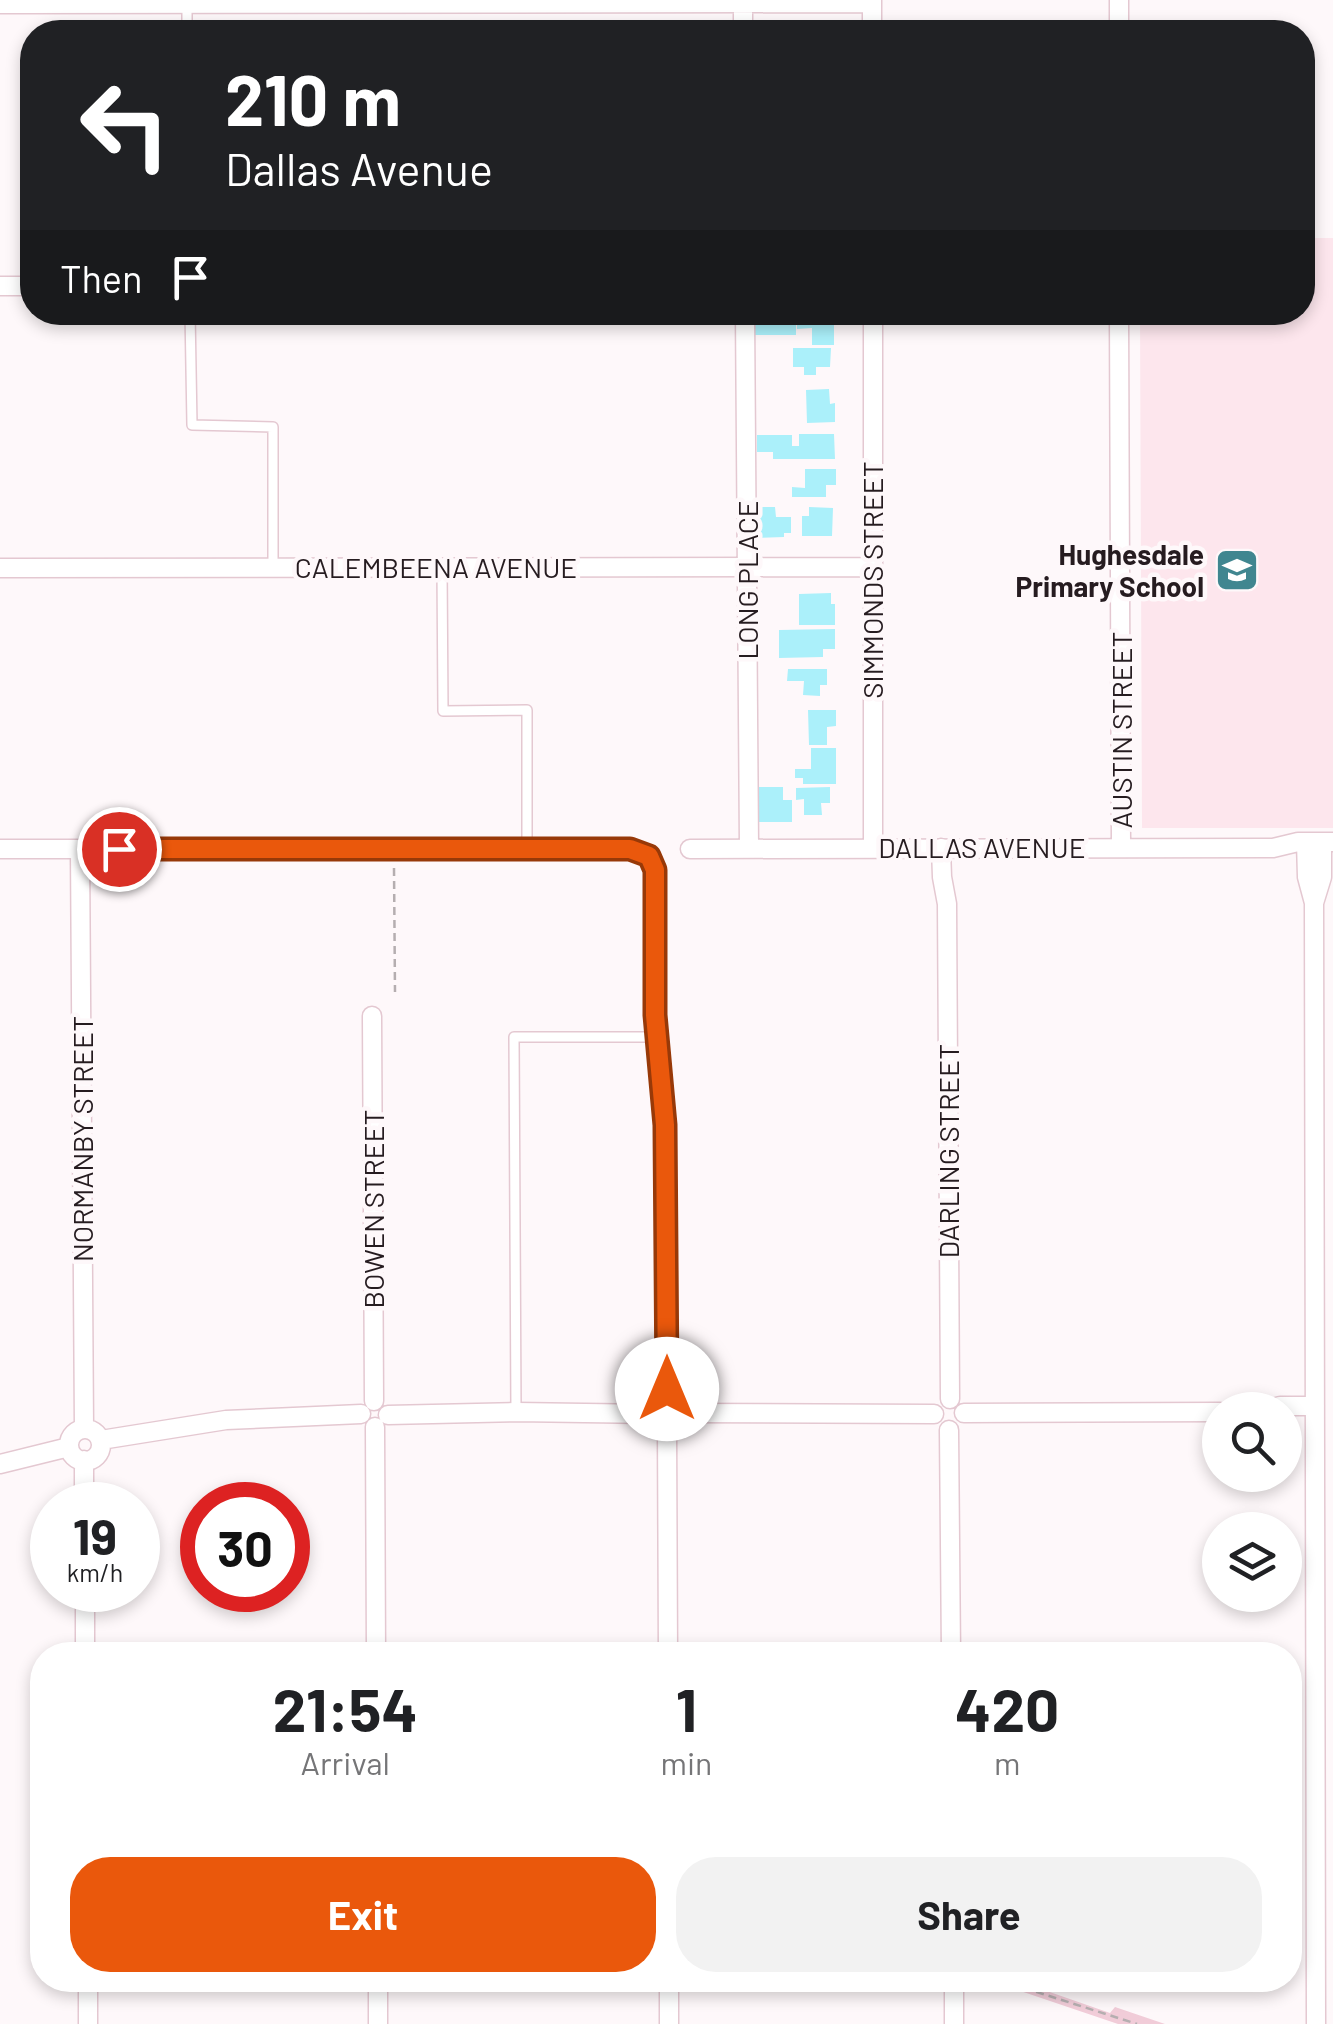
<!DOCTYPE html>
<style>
body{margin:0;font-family:Barlow,sans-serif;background:#f2f2f2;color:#202124;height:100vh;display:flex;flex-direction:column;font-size:38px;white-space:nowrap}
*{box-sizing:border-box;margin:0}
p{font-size:32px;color:#757577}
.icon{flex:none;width:55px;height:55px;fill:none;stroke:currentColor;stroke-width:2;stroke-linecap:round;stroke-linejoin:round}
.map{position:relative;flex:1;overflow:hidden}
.side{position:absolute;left:30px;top:1642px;width:1272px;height:350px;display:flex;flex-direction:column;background:#fff;border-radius:40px;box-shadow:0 5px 15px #0003}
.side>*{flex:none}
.guide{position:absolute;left:20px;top:20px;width:1295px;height:305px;border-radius:40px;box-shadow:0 5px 15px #0003;background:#202124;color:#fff;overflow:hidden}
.fabs{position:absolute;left:1202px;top:1392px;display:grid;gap:20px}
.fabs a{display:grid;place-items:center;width:100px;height:100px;border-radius:50%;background:#fff;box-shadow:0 5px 15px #0003;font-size:50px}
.speed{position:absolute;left:30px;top:1482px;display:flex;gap:20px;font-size:50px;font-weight:700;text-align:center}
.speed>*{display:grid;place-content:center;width:130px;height:130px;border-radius:50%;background:#fff;box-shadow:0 5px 15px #0003;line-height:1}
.speed small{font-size:25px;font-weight:400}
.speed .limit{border:15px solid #d22;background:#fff;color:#111}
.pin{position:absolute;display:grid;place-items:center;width:85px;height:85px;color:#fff;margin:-42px;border:5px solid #fff;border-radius:50%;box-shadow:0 2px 10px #0007}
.me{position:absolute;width:110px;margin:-55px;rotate:0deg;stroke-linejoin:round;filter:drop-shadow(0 0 8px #0008)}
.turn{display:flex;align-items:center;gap:35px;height:210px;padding:0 40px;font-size:45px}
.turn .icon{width:130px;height:130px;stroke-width:2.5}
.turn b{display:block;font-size:70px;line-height:85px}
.then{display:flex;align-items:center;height:95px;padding:0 40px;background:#0003;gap:20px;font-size:38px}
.eta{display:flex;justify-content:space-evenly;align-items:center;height:170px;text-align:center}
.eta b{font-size:60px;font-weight:700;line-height:70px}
.cta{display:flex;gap:20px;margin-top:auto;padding:20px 40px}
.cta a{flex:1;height:115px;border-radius:40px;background:#ea580c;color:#fff;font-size:40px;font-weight:700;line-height:115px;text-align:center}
.cta a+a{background:#f2f2f2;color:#202124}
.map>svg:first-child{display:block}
.built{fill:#fde6ed}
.green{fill:#f1ccd8}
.building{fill:#abf0fa}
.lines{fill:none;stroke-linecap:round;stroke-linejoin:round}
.lane-casing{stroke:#e4c8d1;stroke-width:12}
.street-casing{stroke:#e4c8d1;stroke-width:21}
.path{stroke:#b5aeb0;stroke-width:2.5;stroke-dasharray:8 5;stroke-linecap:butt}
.lane{stroke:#fff;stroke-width:9}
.street{stroke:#fff;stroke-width:18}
.route-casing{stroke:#983908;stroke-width:25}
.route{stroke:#ea580c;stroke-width:18}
.labels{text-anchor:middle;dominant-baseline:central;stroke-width:9;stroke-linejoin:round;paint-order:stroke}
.poi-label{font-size:28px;font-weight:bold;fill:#261c20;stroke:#fef8fa;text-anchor:end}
.street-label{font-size:28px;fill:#261c20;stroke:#fef8fa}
</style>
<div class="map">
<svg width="1333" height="2024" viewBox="0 0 1333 2024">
<rect width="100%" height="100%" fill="#fef8fa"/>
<!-- built -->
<path class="built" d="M1303,238H1333V828H1142L1140,313L1302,312Z"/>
<!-- green -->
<path class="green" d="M988,1980H1015L1110,2013L1115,2007L1165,2024H1118Z"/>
<!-- building -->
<path class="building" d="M790,28H838V32H790Z
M764,312H796V335H753V318H764Z
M797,312H834V345H812V328L797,329Z
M793,348H831L830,367H816V375H804V367H793Z
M829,389L830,404L835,403V422L807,423L806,390Z
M799,434H834L835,459H773V452H757V435H792V446H799Z
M805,469H836V485H826V497H792V487L805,488Z
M755,507H775L776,517H791V533H784V537L756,538Z
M809,507L833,508L832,536H802V516H809Z
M831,593V604H835V625H799V594Z
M835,629V649H823V657L779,658V630Z
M788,669H827V685H820V696L803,695L804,681H787Z
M808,710H836V726L827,727V745H809Z
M811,748H836V784H803V778H795V769H811Z
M758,787H783V800H792V822H758Z
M830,787V803H821L822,815H804V799L796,800V788Z"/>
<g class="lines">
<!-- lane casing -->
<g class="lane-casing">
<path id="lane" d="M187,3V32
M190,312L192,425L273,427V568
M442,567L443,711L527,710V849
M516,1412L514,1037H658"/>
</g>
<!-- street casing -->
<g class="street-casing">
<path id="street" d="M872,0V32
M1119,0V32
M0,4L872,3
M743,32V0
M0,286H32
M745,312L749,848
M873,312V848
M1119,312L1121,847
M0,568L872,567
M1306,842L1307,877L1314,903L1316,2024
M941,848L942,877L947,904L950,1399
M0,849H630L649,856L655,870V1015L665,1125L667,1400
M80,849L84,1429
M690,849L1273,848L1298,842H1333
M1314,903L1322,877V842
M372,1016L374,1401
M1266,1410L1280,1406H1315
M680,1413L934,1414
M964,1413L1220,1412
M388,1415L516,1412L653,1414
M667,1426L668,1655
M375,1427L376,1655
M69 1445a16 16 0 1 1 32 0a16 16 0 1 1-32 0Z
M949,1430L951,1655
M101,1440L226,1420L361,1414
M84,1460V1505
M0,1464L69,1447
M85,1590V1655
M88,1980V2024
M378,1980V2024
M669,1980V2024
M954,1980V2024"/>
</g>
<!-- path -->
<path class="path" d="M394,868L395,992
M999,1980L1137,2024"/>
<!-- lane -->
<use href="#lane" class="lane"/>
<!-- street -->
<use href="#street" class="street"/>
</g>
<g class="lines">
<!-- route casing -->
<g class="route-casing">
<path id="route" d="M119,849H630L649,856L655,870V1015L665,1125L667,1389"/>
</g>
<!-- route -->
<use href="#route" class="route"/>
</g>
<!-- icons -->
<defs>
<g id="school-square" transform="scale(2.25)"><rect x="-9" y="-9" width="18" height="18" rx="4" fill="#408690" stroke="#fef8fa"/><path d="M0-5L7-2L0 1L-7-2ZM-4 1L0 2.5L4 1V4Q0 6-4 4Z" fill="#fff"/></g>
</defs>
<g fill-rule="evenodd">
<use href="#school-square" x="1237" y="570"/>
</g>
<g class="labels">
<!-- poi labels -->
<g class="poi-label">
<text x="1204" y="554">Hughesdale<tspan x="1204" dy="32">Primary School</tspan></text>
</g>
<!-- street labels -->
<g class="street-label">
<text x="436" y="567">CALEMBEENA AVENUE</text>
<text transform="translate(747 580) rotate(-90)">LONG PLACE</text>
<text transform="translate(872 580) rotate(-90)">SIMMONDS STREET</text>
<text transform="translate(1121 730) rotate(-90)">AUSTIN STREET</text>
<text x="982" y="847">DALLAS AVENUE</text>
<text transform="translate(82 1139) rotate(-90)">NORMANBY STREET</text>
<text transform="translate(948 1151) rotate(-90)">DARLING STREET</text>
<text transform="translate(373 1209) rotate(-90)">BOWEN STREET</text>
</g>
</g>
</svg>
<div class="fabs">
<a><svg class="icon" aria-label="search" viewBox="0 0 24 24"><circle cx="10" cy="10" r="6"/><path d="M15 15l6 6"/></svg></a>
<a><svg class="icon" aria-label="layers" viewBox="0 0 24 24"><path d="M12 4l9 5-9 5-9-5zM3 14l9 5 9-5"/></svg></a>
</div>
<div class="speed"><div>19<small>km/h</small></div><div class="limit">30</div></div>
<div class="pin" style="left:119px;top:849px;background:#d93025"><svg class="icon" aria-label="arrive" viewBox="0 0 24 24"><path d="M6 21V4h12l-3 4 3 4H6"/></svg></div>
<svg class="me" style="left:667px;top:1389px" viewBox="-20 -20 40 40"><circle r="19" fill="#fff"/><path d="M0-13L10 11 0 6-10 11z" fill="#ea580c"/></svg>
<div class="guide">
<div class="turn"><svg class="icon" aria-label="left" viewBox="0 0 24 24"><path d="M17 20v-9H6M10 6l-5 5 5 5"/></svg><div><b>210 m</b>Dallas Avenue</div></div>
<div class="then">Then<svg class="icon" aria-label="arrive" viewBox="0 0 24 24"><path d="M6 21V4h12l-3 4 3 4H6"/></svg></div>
</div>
<section class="side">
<div class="eta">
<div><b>21:54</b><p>Arrival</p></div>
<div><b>1</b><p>min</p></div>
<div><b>420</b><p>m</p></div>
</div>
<div class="cta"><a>Exit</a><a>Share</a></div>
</section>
</div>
